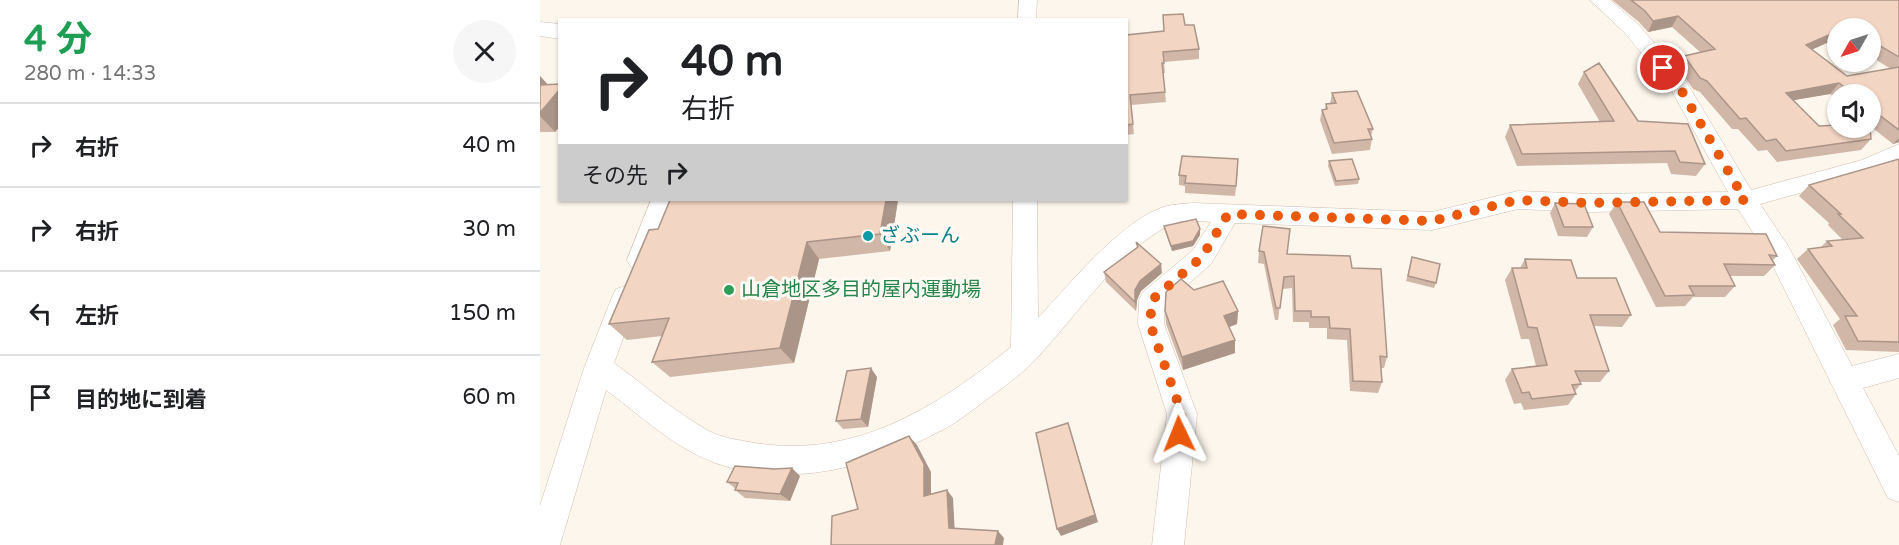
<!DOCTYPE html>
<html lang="ja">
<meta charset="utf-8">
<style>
body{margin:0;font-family:"Varela Round","Noto Sans JP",sans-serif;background:#f6f6f6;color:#202124;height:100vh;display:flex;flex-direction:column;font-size:22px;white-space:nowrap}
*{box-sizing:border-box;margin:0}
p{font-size:20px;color:#757577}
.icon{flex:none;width:33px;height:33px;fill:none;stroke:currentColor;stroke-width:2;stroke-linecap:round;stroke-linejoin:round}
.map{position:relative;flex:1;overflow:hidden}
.panel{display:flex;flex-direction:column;background:#fff;width:540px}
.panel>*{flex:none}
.top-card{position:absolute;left:18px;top:18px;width:570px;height:183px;border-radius:0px;box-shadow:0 2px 4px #0004;background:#fff;color:#202124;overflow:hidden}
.needle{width:39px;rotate:231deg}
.tools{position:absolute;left:1287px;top:18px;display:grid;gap:12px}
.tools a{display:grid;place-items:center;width:54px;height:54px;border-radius:50%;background:#fff;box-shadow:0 2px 4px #0004;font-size:30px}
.pin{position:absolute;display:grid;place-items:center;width:51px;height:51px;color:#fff;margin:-26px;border:3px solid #fff;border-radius:50%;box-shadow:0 2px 6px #0007}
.me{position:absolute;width:66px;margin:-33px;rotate:358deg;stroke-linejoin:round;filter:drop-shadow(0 0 4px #0008)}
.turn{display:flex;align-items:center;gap:21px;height:126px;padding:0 24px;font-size:27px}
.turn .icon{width:78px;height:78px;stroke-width:2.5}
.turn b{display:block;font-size:42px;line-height:51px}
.then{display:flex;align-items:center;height:57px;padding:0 24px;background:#0003;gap:12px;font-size:22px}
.round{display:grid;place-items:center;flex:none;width:63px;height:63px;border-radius:32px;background:#f6f6f6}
.summary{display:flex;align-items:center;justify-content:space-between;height:102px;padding:0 24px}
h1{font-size:36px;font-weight:700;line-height:45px;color:#1e9e55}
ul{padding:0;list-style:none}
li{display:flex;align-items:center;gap:18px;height:84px;padding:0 24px;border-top:2px solid #e0e0e0}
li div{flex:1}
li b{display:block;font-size:22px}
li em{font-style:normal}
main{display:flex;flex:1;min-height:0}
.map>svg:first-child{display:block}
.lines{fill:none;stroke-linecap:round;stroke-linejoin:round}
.minor-casing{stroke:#d1beb0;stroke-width:1}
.tertiary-casing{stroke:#d1beb0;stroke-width:1}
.minor{fill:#fff;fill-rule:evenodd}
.tertiary{fill:#fff;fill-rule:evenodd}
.wall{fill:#d1b7a8;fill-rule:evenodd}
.shaded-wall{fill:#aa9588}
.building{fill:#f3d5c3;stroke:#aa9588;stroke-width:1.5}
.route{stroke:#ea580c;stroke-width:10;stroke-dasharray:0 18}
.culture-dot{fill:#0f9aa8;stroke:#fffaf3;stroke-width:2}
.leisure-dot{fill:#2e9e5b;stroke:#fffaf3;stroke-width:2}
.labels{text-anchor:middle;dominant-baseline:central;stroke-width:6;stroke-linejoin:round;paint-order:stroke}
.culture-label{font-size:20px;fill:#0d838f;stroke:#fffaf3;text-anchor:start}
.leisure-label{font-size:20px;fill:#27864d;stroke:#fffaf3;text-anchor:start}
</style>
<main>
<section class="panel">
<div class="summary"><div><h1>4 分</h1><p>280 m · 14:33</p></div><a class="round"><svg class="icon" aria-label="close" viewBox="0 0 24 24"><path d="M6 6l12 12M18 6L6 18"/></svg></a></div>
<ul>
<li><svg class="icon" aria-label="right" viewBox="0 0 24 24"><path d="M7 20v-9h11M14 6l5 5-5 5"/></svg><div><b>右折</b></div><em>40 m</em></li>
<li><svg class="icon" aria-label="right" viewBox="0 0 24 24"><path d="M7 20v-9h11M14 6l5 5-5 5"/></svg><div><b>右折</b></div><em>30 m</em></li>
<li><svg class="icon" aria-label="left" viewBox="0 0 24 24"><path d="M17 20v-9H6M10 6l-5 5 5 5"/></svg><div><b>左折</b></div><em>150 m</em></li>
<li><svg class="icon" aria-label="arrive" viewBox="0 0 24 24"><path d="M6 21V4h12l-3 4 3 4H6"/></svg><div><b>目的地に到着</b></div><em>60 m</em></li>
</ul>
</section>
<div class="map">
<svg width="1359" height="545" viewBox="0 0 1359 545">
<rect width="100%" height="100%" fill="#fdf6ec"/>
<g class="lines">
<!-- minor casing -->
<g class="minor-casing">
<path id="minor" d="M479,0H497L496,20H478Z
M1050,0H1070L1098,24L1144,78L1211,190L1322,160L1359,144V161L1337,172L1220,204L1247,244L1312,366L1359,354V378L1323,388L1359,456V502L1348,498L1228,256L1198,209L1050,212L978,209L892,230L695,223L671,264L625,304L624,324L657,414L644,545H612L627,414L598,324L599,300L603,292L653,250L671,222C658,221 642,219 630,225C580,249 535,318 496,359C481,375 461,389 443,402C431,411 419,421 406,428C329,470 227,497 146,449C118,433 92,409 66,390L20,545H0V506L44,368L72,297L76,289L85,286L94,289L98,297L74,363C104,385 134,411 167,430C181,438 199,440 215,443C316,459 397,407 471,347L473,200H497L498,318C529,285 578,224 621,208C631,204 643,204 653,203L892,212L978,191L1050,194L1188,192L1129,86L1084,32Z
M111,200H135L113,260L109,267L100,270L91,267L87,260Z"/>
</g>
<!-- tertiary casing -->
<g class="tertiary-casing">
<path id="tertiary" d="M0,22L20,24V39L0,36Z"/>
</g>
<!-- minor -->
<use href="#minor" class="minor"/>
<!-- tertiary -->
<use href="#tertiary" class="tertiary"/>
</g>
<!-- wall -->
<path class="wall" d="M1072,0H1359V142L1353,144L1330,126V94H1298V100L1290,94L1253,100L1279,126L1331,139L1321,150L1237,162L1227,150L1218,151L1198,129H1192L1160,92L1153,89L1137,66L1144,56L1160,52L1132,27L1108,32L1099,22ZM1298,28H1330V56L1351,69L1307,76L1272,49L1298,38Z
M645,25L659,49V59L624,62L625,73H623L626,102L591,105L594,134L586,135V35L624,31Z
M1044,72L1098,121L1165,164L1156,176L1131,174L1127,163L977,166L965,137L970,125L1060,122L1038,84Z
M0,76L8,85L20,84V126L15,132H0Z
M792,93L833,129L831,136L832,139L830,150L792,154L780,120L782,110H785L786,104H790Z
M1359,159V352L1306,350L1293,325L1300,319L1257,259L1268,249L1281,247L1287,241L1303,240L1288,225L1289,223L1259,196L1269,185Z
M789,161L819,179L818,184L795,186L788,166Z
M698,170L695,196L645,193V186L639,185V175Z
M130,200H367H358L350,251L279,259L254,363L130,377L112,362L122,336L87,340L69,324L118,229Z
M1077,202L1120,232L1237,256L1232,261L1235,265L1224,276H1190L1195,286L1185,297H1153L1145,306L1116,307L1069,214Z
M1015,203L1053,227L1047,237L1018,236L1010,213Z
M624,226L660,229V235L653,246L632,251L625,231Z
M596,242L622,273L601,291L597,300L596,311L566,282L564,272L597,248Z
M719,251L812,268L847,357L844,368H841L842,382L838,393L810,391L807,340L787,339V328H769V322H753L752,288L742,289L738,320H735L724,264L718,263Z
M872,257L896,283L894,288L866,281Z
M985,259L1037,278L1091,315L1082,327L1054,326L1069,371L1060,382H1040L1041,384L1035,391L1036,394L1028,405L984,410L981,403L974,404L965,380L972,369L996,366L989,339H981L965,280L972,268H980Z
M654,290L698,311L697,324L689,327L695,340V353L643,370L626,324L625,311Z
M337,377L328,427L303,429L296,421Z
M260,476L250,501L205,498L195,490L196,489L187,482Z"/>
<!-- shaded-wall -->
<path class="shaded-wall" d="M1138,16L1132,27L1108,32L1113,21Z
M1298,31V38L1258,56L1266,45Z
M0,76L11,88L0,102Z
M1299,83L1290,94L1237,103L1246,93Z
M20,89V126L15,132L0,116V113Z
M1359,138V142L1353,144Z
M346,200H358L350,251L340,234Z
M660,229V235L653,246L632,251L631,246Z
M267,242L279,259L254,363L240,348Z
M621,264L622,273L601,291L597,300L596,311L595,302V290L600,281Z
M698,311L697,324L684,329V316Z
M695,340V353L643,370L642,357Z
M331,368L337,377L328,427L321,419Z
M528,423L558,522L521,536L517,529Z
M369,436L377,445L391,472V504L384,496Z
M252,468L260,476L250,501L240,494Z
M407,490L413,498L415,536L409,528Z
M458,531L464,538L463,545H455Z"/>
<!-- building -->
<path class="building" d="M1091,0H1359V57L1330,40V28H1312L1308,26L1302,28H1298V31L1266,45L1307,76L1359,67V130L1330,108V94H1314L1299,83L1246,93L1279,126L1298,125V128H1330L1331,139L1246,151L1236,139L1226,141L1206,118L1200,119L1167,81L1160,78L1144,56L1175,49L1138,16L1113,21L1105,11Z
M643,14L645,25H654L659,49L623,52L624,63H622L625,92L590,95L593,124L586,125V35L624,31L623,15Z
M1059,63L1098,121L1148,124L1165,164L1140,162L1135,151L982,154L970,125L1074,121L1044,72Z
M20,84V89L0,113V85Z
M817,91L833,129H828L832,139L794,143L782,110L787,109L786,104L796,103L792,93Z
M642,156L698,159L696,186L645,183L646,176L639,175Z
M812,159L819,179L796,181L789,161Z
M1359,159V342L1318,341L1305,316H1317L1268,249L1292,246L1287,241L1323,238L1298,214H1301L1269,185Z
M130,200H346L340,234L267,242L240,348L112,362L129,318L69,324L109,230L118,229Z
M1077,202H1104L1120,232L1226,234L1237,256L1229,255L1235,265L1184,264L1195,286H1149L1154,295L1125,296Z
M1015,203L1044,204L1053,227H1024Z
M656,219L660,229L653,241L631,246L624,226Z
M723,226L750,229L747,254L810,256L812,268L841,269L847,357L840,356L842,382L813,381L810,329L790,328L789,317H771V311H755L754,276L744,277L740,308H736L724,252L719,251Z
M596,242L621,264L600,281L595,290V302L564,272L598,247Z
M872,257L900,264L896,283L868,276Z
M985,259L1031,260L1037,278H1076L1091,315H1050L1069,371H1035L1041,384L1032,385L1036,394L992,399L989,392L982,393L972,369L1007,365L997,328L988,327L972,268H987Z
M641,279L654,290L683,281L698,311L684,316L695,340L642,357L625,311L626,292Z
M331,368L321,419L296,421L307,371Z
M528,423L555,515L517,529L496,433Z
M369,436L384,464V496L407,490L409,528L458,531L455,545H291L292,516L318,509L306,463Z
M195,466L234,469L252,468L240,494L195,490L198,483L187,482Z"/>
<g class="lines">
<!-- route -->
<path class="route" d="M639,434L642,414L610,324L612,300L662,257L688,214L892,221L978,200L1050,203L1205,200L1137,83L1123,68"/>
</g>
<!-- markers -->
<circle class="culture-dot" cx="328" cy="236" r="6"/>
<circle class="leisure-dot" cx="189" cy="290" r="6"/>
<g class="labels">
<!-- culture labels -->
<g class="culture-label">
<text x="340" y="236">ざぶーん</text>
</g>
<!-- leisure labels -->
<g class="leisure-label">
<text x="201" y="290">山倉地区多目的屋内運動場</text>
</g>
</g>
</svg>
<div class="tools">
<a><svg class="needle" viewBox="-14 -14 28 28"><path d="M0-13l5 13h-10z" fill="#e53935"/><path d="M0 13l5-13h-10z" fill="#757577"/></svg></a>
<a><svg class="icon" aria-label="sound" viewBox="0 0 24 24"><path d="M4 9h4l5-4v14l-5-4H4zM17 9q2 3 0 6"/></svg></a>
</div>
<div class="pin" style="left:1123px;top:68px;background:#d93025"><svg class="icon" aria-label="arrive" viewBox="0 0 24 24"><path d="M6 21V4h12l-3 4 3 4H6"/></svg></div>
<svg class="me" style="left:639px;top:434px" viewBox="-20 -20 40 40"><path d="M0-17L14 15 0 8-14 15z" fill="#ea580c" stroke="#fff" stroke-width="4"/></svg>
<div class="top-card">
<div class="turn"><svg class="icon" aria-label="right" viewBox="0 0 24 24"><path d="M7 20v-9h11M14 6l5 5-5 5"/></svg><div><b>40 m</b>右折</div></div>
<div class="then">その先<svg class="icon" aria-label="right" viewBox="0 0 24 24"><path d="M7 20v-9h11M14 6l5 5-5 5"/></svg></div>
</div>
</div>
</main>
